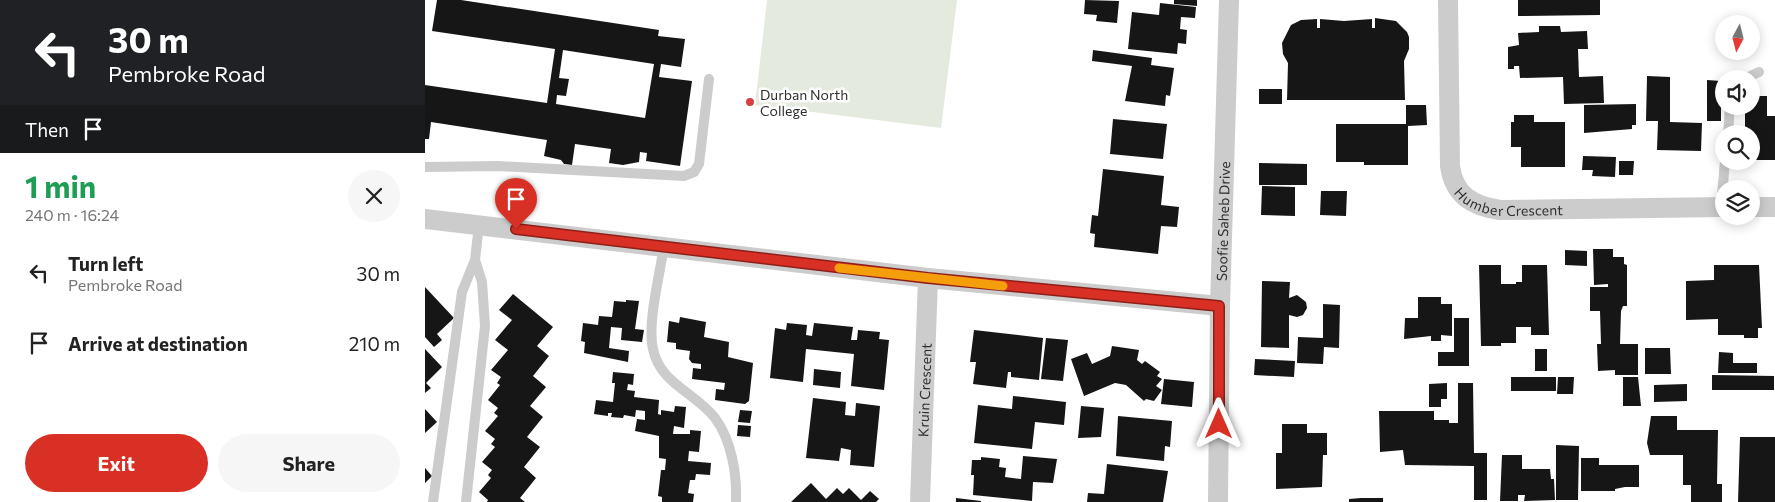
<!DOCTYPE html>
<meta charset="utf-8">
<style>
body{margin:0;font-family:Commissioner,sans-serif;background:#f6f6f6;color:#222;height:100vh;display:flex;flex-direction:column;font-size:19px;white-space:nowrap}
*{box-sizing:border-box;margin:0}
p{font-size:16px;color:#767676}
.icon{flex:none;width:28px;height:28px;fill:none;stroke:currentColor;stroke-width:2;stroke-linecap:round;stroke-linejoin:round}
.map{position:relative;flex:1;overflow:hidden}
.sheet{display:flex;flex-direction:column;background:#fff;width:425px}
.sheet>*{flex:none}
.banner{background:#202124;color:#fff;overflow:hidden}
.needle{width:32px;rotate:187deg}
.buttons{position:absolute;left:1290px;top:15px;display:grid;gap:10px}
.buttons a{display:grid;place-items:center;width:45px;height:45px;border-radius:50%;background:#fff;box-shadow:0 2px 12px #0003;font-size:25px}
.pin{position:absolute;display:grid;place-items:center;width:42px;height:42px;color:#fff;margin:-51px -21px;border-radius:50% 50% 50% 0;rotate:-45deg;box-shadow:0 0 5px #0007}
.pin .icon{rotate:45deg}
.me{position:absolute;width:55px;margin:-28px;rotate:0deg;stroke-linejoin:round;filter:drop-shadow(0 0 4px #0008)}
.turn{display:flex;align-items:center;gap:18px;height:105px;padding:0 25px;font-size:22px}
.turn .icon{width:65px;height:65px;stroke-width:2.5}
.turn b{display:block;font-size:35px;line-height:42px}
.then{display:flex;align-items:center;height:48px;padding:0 25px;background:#0003;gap:10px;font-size:19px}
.round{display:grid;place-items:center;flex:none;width:52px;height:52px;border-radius:26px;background:#f6f6f6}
.overview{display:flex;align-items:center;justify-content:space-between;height:85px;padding:0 25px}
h1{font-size:30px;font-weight:700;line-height:38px;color:#1e9e55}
.action{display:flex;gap:10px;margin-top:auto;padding:10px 25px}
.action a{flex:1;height:58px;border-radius:30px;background:#d93025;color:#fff;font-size:20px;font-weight:700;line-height:58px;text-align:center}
.action a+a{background:#f6f6f6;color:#222}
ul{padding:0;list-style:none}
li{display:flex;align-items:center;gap:15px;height:70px;padding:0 25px}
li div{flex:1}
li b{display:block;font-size:19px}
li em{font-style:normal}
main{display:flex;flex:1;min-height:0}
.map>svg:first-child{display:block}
.green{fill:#e4ebde}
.building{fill:#161616;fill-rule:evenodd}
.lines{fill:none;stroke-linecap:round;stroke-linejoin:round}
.lane{stroke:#ccc;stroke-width:10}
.street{stroke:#ccc;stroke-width:20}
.route-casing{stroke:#8d1f18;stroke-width:12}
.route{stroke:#d93025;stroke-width:9}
.slow{stroke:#f59e0b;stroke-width:9}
.poi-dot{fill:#d83f41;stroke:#fff;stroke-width:2}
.labels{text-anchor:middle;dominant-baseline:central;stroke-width:5;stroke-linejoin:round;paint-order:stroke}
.poi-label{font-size:14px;fill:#2f2f2f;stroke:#fff;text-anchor:start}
.street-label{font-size:14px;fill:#2f2f2f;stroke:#fff}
</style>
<main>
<section class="sheet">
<div class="banner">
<div class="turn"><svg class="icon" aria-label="left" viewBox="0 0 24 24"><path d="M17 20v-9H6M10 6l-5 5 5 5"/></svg><div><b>30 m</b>Pembroke Road</div></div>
<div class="then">Then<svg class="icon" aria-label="arrive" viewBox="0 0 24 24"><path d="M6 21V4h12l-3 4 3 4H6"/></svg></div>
</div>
<div class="overview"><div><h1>1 min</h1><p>240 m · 16:24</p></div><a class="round"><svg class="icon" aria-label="close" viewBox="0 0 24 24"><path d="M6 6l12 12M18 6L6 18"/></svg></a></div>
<ul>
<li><svg class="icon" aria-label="left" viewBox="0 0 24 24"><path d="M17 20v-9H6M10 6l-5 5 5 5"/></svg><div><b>Turn left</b><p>Pembroke Road</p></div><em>30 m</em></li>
<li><svg class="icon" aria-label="arrive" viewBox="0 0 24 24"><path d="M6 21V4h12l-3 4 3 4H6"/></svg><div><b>Arrive at destination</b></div><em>210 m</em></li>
</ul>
<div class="action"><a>Exit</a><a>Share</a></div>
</section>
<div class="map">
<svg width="1350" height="502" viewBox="0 0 1350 502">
<rect width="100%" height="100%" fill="#fff"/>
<!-- green -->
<path class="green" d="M342,0H532L516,128L330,105Z"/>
<!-- building -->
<path class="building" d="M12,0H36L234,30L233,36L260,39L256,67L236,64L234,77L267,81L255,166L221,161L222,153L215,152L214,162L198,165L184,163L186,149L150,144L147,165L139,164L136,160L119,156L122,140L6,122L4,139H0V85L122,103L130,49L7,31ZM138,50L229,64L220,118L131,104L132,95L141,96L144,79L134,78Z
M660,0L694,1L692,23L671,21L672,15L659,14Z
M749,0H772V6L749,4Z
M1093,0H1175V15L1093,16Z
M735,3L771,7L770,18L756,17L755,29L762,30L761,44L753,43L752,54L703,49L707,12L734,15Z
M950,18L971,21L982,32L984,37V49L979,61L980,100H862L863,63L858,54L857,43L866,25L876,20L892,19V28H895V19L919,21L947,19V28H950Z
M1114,26H1135L1136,32L1162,31L1163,49H1153L1154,77L1178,76L1179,103L1139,104L1138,77L1095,78L1094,66H1089V69H1083V47L1094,45L1093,33L1114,32Z
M668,50L727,58L726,65L749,68L745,96L741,95L740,106L700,101L707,66L667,61Z
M1222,76L1245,77V122L1277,123L1276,151L1232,150L1233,121H1221Z
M1282,80L1296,81V121H1282Z
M834,89H857V104H834Z
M1326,96H1342V116H1350V160H1326V134H1320V106H1326Z
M1211,104V125H1207V129L1159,133V105Z
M981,105H1001L1002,125L983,126V165H939V162H911V124H981Z
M1089,115H1109V122H1140V167H1096V147H1086V122H1089Z
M688,119L742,124L738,159L685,154Z
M1158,156L1191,157L1190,177L1167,176L1168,170H1157Z
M1194,161H1209L1208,175H1194Z
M834,163L882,164V185H834Z
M678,169L739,176L736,205L754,207L752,227L736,226L733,254L669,247L670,234L665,233L667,215L673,216Z
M837,186L870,187V216L836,215Z
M896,191H922L921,216L895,215Z
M1168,249H1188V257H1199V264L1202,265V306H1198L1196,311L1195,344H1213V375H1190V370L1173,371L1172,344H1176L1175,311H1165V287H1183V284L1169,285Z
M1140,250L1162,251V266L1140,265Z
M1054,265H1076V284H1091V282H1097V265H1122L1124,335H1106V327H1091V343H1076V346H1056Z
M1289,265H1334L1337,328H1333V338H1319V335H1293V319L1261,320V281L1289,280Z
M837,281L865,282L864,298L872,295L881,302L882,308L878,315L872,317L864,315V348L836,347Z
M0,287L29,318L12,334L17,340L9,347L0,337Z
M88,294L128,327L112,346L124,356L108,376L121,387L105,406L118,417L102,437L115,447L99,467L111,478L95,498L100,502H62L63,500L54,492L66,478L63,475L67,470L57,462L70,447L66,444L70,439L60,431L73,416L69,413L73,408L63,400L75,385L72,383L76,377L66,370L83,350L70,340L87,320L74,310Z
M993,297H1016V304H1027V336L1016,335V341H1006V336L979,339L980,318H993Z
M201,300L214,301L210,329L219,330L217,342L196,340L197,328L186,327L184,348L204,351L203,362L159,353L160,342L156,341L158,323L173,325L174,316L187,317L189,301L201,302Z
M898,304L915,305L914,348L899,347L898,364L872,363L873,337L898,338Z
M255,317L281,322L279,337L304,342L303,357L328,363L324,401L320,404L290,400L291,389L299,390L300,383L267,379L268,368L276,369V364L267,363L264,359L265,351L251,349V343L242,342L244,321L254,323Z
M1029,318H1044V366H1013V352H1029Z
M362,323L382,325L381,335L387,336L389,323L428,327L426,340H432L433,330L455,332L454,339L464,340L459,390L426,386L429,354L381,349L378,382L345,378L350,328L361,330Z
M549,330L618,338L614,380L586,377V372H583L581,388L548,384L551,362H545Z
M621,338L643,340L638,381L616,379Z
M687,346L714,350L712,360L717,364L720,361L735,372L732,376L737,379L731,386L737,390L729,401L721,399L719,401L701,385L690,383L659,396L646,359L662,353L667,364L685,356Z
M1220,348H1245L1246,374H1220Z
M0,349L17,367L1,383L6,388L0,393Z
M1110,349H1122V371H1110Z
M1294,352L1308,353V363H1332V373H1293Z
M830,359L870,361L869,377L829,375Z
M389,369L416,372L415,388L388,385Z
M188,372L209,374L208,385L203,384L202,390L210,391L209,397L234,400L233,414L236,415V410L249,412L250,406L261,407L259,428L249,426L248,434H265V430L276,431L274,452L264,451L263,461L286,463L285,475L271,474L270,480H265L263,493L269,494L268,502H237V497L233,496L236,470H240L241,459L234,458V436L210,431L212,419L220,420V411L211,410L210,417L199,415L198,418L186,417L187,413H183V416L169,414L171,400L188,402L190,383H187Z
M1287,375L1349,376V390H1287Z
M1086,377H1131V391H1086Z
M1133,377H1149L1148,394H1132Z
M1198,377H1213L1216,406H1198Z
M739,379L769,382L767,407L736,404Z
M1022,383V399H1016V407H1004V384Z
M1033,383H1048L1049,453H1062V500H1049V466L980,465L978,450L955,452L954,411H1009V420H1024V423H1033Z
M1262,384V401L1229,402V385Z
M588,396L641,402L639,425L610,422L607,449L549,443L553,405L587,409Z
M388,398L421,402L420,415L430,416L431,403L455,406L449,467L425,465L426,450L416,448L414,461L381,458Z
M656,406L679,408L676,437L653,438Z
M0,409L12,422L0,433Z
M315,410L327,411L325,423L313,422Z
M693,416L747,421L745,447L740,446L739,461L691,456Z
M1226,416H1252V430H1293L1292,484H1297V502H1266V485H1258V455H1225L1222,443Z
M857,424H882V433H902V455H898L897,487L851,489V453H857Z
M313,425L326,426L325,437L312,436Z
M1315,437H1350V502H1313Z
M1131,445L1154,446L1153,500H1131Z
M1077,455H1097V469H1125L1126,479H1129L1130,500L1099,501L1100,495H1093V501H1075Z
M598,456L632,459L628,483L608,482L607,501L548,495L549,475H546L547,460H556V457L575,459L574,467L581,468L580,477L596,479Z
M1156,458H1174V465H1214V487H1200L1190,489V491H1156Z
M682,464L743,471L738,502H662L663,493L679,494Z
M0,468L7,476L0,483Z
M386,483L401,499L412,488L418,494L424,488L436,500L445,491L454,499L451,502H366Z
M531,498L556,501V502H531Z
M936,498H958V502H924V499Z"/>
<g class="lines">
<!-- lane -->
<path class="lane" d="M1319,79L1334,72
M1303,134L1305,106
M0,167L73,166L259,176L269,172L274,164L284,79
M1296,207L1300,161
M239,246C235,274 222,323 228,349C235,384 270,392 290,418C307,441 312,475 311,502
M8,502L37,292L50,260L54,225
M41,502L60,326L57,282L50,260"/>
<!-- street -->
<g class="street">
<path id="s1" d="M1023,0L1025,166C1029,195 1047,206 1075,210L1299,207"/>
<path d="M1326,207H1350"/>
<path d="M0,219L503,278L795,306"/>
<path id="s2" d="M495,502L503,278"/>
<path id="s3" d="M793,502L795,306L804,0"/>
</g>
</g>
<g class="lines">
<!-- route casing -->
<g class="route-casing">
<path id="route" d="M91,229L503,278L794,306V424"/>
</g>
<!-- route -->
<use href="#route" class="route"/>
<!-- slow -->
<path class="slow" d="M414,268L578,286"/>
</g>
<!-- markers -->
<circle class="poi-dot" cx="325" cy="102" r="5"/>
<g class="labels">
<!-- poi labels -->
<g class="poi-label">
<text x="335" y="94">Durban North<tspan x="335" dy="16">College</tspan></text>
</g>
<!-- street labels -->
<g class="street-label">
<text stroke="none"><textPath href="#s1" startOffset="246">Humber Crescent</textPath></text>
<text stroke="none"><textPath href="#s3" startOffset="281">Soofie Saheb Drive</textPath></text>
<text stroke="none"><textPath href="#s2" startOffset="112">Kruin Crescent</textPath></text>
</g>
</g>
</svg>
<div class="buttons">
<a><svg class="needle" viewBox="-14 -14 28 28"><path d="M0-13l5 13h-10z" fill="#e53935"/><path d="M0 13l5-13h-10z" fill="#767676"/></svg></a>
<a><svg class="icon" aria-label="sound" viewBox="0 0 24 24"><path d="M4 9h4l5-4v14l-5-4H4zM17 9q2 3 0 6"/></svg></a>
<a><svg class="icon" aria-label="search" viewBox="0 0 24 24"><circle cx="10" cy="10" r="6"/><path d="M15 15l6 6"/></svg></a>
<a><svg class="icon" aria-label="layers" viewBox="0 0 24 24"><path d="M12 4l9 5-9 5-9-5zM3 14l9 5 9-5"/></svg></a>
</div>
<div class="pin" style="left:91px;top:229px;background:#d93025"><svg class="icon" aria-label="arrive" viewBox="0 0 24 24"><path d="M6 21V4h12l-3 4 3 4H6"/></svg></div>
<svg class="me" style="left:794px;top:424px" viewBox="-20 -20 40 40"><path d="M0-17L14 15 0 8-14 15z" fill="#d93025" stroke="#fff" stroke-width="4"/></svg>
</div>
</main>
